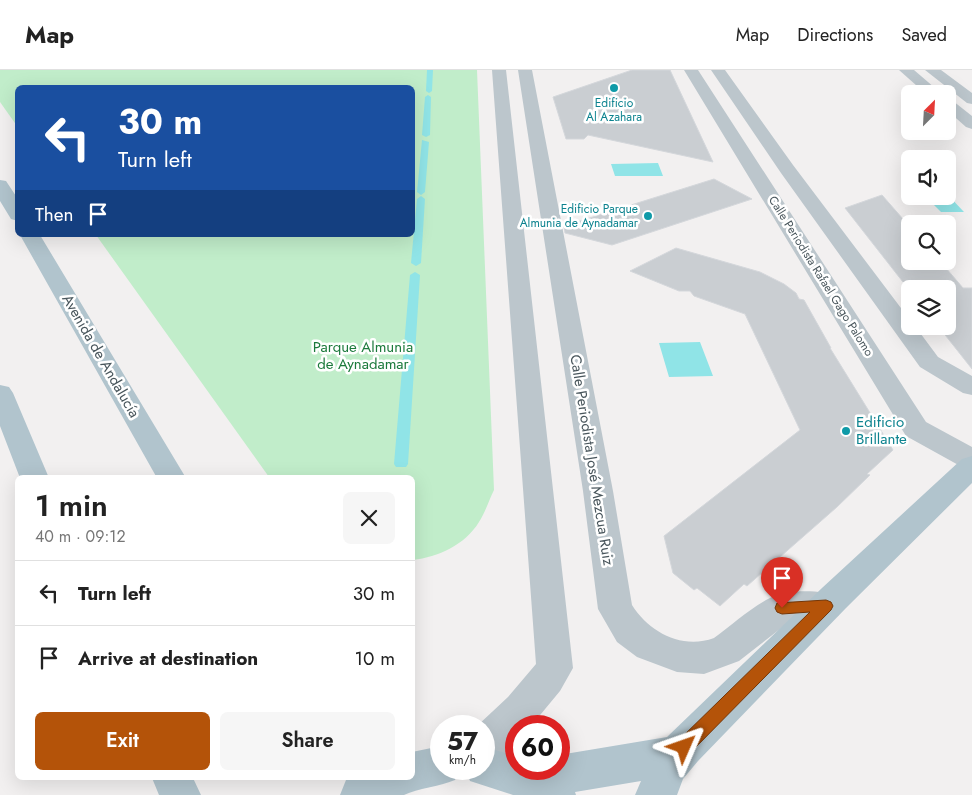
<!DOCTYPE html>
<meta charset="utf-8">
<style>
body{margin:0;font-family:Jost,sans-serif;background:#f6f6f6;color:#222;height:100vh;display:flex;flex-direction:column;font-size:19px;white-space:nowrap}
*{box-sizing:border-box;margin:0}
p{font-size:16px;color:#767676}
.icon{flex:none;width:28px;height:28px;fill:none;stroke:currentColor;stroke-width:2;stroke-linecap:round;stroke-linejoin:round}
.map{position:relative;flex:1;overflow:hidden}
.sheet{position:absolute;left:15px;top:405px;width:400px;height:305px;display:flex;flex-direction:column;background:#fff;border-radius:8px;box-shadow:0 5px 20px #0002}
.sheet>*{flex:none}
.hud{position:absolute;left:15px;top:15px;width:400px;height:152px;border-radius:8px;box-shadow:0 5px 20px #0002;background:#1a4fa0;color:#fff;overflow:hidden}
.needle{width:32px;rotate:24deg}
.tools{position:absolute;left:901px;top:15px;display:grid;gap:10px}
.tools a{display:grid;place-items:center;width:55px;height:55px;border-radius:8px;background:#fff;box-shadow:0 5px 20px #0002;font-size:25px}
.speed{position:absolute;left:430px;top:645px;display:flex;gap:10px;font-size:25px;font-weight:700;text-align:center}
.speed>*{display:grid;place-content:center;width:65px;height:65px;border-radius:50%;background:#fff;box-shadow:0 5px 20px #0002;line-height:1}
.speed small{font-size:12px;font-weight:400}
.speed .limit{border:8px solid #d22;background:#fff;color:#111}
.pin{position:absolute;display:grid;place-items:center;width:42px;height:42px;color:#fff;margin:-51px -21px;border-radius:50% 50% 50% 0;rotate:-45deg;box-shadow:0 0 5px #0007}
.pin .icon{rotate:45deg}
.me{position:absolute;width:55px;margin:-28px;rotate:47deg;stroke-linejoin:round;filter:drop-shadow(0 0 4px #0008)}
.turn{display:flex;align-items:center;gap:18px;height:105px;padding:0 20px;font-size:22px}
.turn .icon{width:65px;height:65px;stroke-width:2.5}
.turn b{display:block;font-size:35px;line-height:42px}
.then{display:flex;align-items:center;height:48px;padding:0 20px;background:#0003;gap:10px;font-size:19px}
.round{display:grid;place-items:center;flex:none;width:52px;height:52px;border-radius:8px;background:#f6f6f6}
.headline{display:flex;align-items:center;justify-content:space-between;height:85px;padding:0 20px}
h1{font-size:30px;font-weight:600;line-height:38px}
.button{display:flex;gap:10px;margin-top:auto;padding:10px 20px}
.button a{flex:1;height:58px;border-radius:8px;background:#b45309;color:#fff;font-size:20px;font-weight:600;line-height:58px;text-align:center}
.button a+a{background:#f6f6f6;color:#222}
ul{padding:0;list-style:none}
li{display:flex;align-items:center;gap:15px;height:65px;padding:0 20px;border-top:1px solid #e0e0e0}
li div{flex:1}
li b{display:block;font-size:19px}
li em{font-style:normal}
header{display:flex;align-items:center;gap:30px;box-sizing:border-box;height:70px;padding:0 25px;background:#fff;border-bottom:1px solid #e0e0e0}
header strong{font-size:24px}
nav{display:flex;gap:28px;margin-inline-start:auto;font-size:18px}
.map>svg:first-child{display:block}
.green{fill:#c1edca}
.water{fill:#90e4e7}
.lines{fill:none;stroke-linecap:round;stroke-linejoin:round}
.stream{fill:#90e4e7;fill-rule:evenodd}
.building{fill:#caced2;stroke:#d4d7db}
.tertiary{fill:#bcc6cc;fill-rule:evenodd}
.primary{fill:#b1c4cd;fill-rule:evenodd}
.route{fill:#b45309;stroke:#753606}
.culture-dot{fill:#0f9aa8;stroke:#fff;stroke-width:2}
.labels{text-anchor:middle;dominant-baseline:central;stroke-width:5;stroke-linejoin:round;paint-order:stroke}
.far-culture-label{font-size:12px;fill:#0d838f;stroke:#fff}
.far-street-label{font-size:12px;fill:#49565c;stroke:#fff}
.park-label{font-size:15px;fill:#1c7a3c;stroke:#fff}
.street-label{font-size:15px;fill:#49565c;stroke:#fff}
.culture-label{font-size:15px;fill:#0d838f;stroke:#fff;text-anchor:start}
</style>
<header>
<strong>Map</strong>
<nav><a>Map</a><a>Directions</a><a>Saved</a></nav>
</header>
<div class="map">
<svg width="972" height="725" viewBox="0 0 972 725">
<rect width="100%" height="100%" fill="#f2f0f0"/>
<!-- green -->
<path class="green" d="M0,0H477L494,420C489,430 485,443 479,452C465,475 438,487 413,490L412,408L269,407L96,165H412V18H18L17,56L0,32Z"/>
<!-- water -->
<path class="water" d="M658,93L663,106H615L611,94Z
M948,125L964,142H941L925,126Z
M700,272L713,306L669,307L659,273Z"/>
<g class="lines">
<!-- stream -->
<path class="stream" d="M427,0H433L432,21L429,23L426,21Z
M428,25L431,27L430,65L426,67L422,65L425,27Z
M422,70L429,72L425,122L421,125L417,122Z
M421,126L425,129L421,193L416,196L411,193L417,129Z
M415,202L420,205L408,394L406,397H396L394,394L410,205Z"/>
</g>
<!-- building -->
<path class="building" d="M632,0H670L713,92L588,65L584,69H566L553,27Z
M714,109L752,129L612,175L565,163L564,156Z
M882,125L910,157V191H940L963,218H972V299L938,256H948V219H910V221L845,138Z
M676,178L760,202L784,214L796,223L799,229L804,230L831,278H830L893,380L867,404L870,405L837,437L747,516L744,514L720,536L697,518L694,520L673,503L664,466L800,360L745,244L694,226L690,221H679L630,201Z"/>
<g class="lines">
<!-- tertiary -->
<path class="tertiary" d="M492,0H506L573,598L560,621L531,656H516V672L498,690L484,695V656H477L508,627L536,594Z
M518,0H532L613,421L632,535C649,562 682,580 714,568C732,555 750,538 770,528C786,519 822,520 838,526L843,536L838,546L826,550L789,552L739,591L704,604L677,602L637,587L617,572L598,539L583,421Z
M684,0H698L926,352L972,377V400L962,397L906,366Z
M711,0H725L793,95L910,250V256H915L938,287L972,306V325L963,323L920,297L781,103Z
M899,0H914L942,24H926Z
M925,0H941L972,23V34L967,33Z
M948,29L953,31L972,46V59L966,57L948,41Z"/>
<!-- primary -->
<path class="primary" d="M0,110L6,111L18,129V151L11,149L0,131Z
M20,165H40L186,408H157Z
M0,315L9,317L13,323L49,408H20L0,356Z
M972,386V413L846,538L698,691L683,709L677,725H635L641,711L575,722L576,725H513L470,711L465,699H484V677L516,686V699H559V685L667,667L822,518L962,389Z
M441,676V699H460L455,710C439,717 418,718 404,725H340L346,710L352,708H412V682Z
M152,708H193L201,725H159Z"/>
</g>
<!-- route -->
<path class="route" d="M826,530L831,532L833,536L831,540L690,683L684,685L678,683L676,677L678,671L810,542L782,544L777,542L775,538L777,533Z"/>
<!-- markers -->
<g class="culture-dot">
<circle cx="614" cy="18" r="5"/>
<circle cx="648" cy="146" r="5"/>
<circle cx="846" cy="361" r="5"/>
</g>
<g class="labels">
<!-- far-culture labels -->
<g class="far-culture-label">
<text x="614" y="33">Edificio<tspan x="614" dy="14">Al Azahara</tspan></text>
<text x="638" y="139" text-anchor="end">Edificio Parque<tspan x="638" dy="14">Almunia de Aynadamar</tspan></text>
</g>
<!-- far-street labels -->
<g class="far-street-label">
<text transform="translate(821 206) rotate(58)">Calle Periodista Rafael Gago Palomo</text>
</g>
<!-- park labels -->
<g class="park-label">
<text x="363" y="277">Parque Almunia<tspan x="363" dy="17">de Aynadamar</tspan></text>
</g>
<!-- street labels -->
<g class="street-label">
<text transform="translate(101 286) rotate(60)">Avenida de Andalucía</text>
<text transform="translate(592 390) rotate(81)">Calle Periodista José Mezcua Ruiz</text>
</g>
<!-- culture labels -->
<g class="culture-label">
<text x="856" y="352">Edificio<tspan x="856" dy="17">Brillante</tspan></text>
</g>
</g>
</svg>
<div class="tools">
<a><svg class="needle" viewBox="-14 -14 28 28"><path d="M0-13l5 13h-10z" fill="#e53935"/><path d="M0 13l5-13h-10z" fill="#767676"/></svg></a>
<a><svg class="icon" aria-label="sound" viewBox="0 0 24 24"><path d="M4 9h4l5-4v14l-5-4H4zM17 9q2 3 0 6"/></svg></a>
<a><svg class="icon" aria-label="search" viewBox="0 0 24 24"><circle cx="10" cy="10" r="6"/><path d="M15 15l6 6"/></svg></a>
<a><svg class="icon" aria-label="layers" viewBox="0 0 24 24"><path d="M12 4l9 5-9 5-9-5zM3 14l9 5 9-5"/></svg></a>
</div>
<div class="speed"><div>57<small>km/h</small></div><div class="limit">60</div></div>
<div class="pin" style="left:782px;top:538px;background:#d93025"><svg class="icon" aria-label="arrive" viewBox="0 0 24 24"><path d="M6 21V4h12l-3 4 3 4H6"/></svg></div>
<svg class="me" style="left:684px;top:677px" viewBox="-20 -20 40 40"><path d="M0-17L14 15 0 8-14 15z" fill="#b45309" stroke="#fff" stroke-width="4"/></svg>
<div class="hud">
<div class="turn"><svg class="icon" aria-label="left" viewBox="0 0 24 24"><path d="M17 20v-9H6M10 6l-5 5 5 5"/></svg><div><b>30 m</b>Turn left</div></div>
<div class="then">Then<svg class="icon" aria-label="arrive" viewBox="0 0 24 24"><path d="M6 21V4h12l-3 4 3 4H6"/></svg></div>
</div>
<section class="sheet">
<div class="headline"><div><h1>1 min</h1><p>40 m · 09:12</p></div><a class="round"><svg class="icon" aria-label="close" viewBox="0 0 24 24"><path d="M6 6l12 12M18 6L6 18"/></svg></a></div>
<ul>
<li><svg class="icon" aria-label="left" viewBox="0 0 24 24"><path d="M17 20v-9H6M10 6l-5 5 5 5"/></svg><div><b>Turn left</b></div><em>30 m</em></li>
<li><svg class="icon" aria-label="arrive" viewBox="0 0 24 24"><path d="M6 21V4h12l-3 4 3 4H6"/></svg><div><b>Arrive at destination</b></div><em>10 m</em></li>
</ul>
<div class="button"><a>Exit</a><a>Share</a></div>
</section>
</div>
